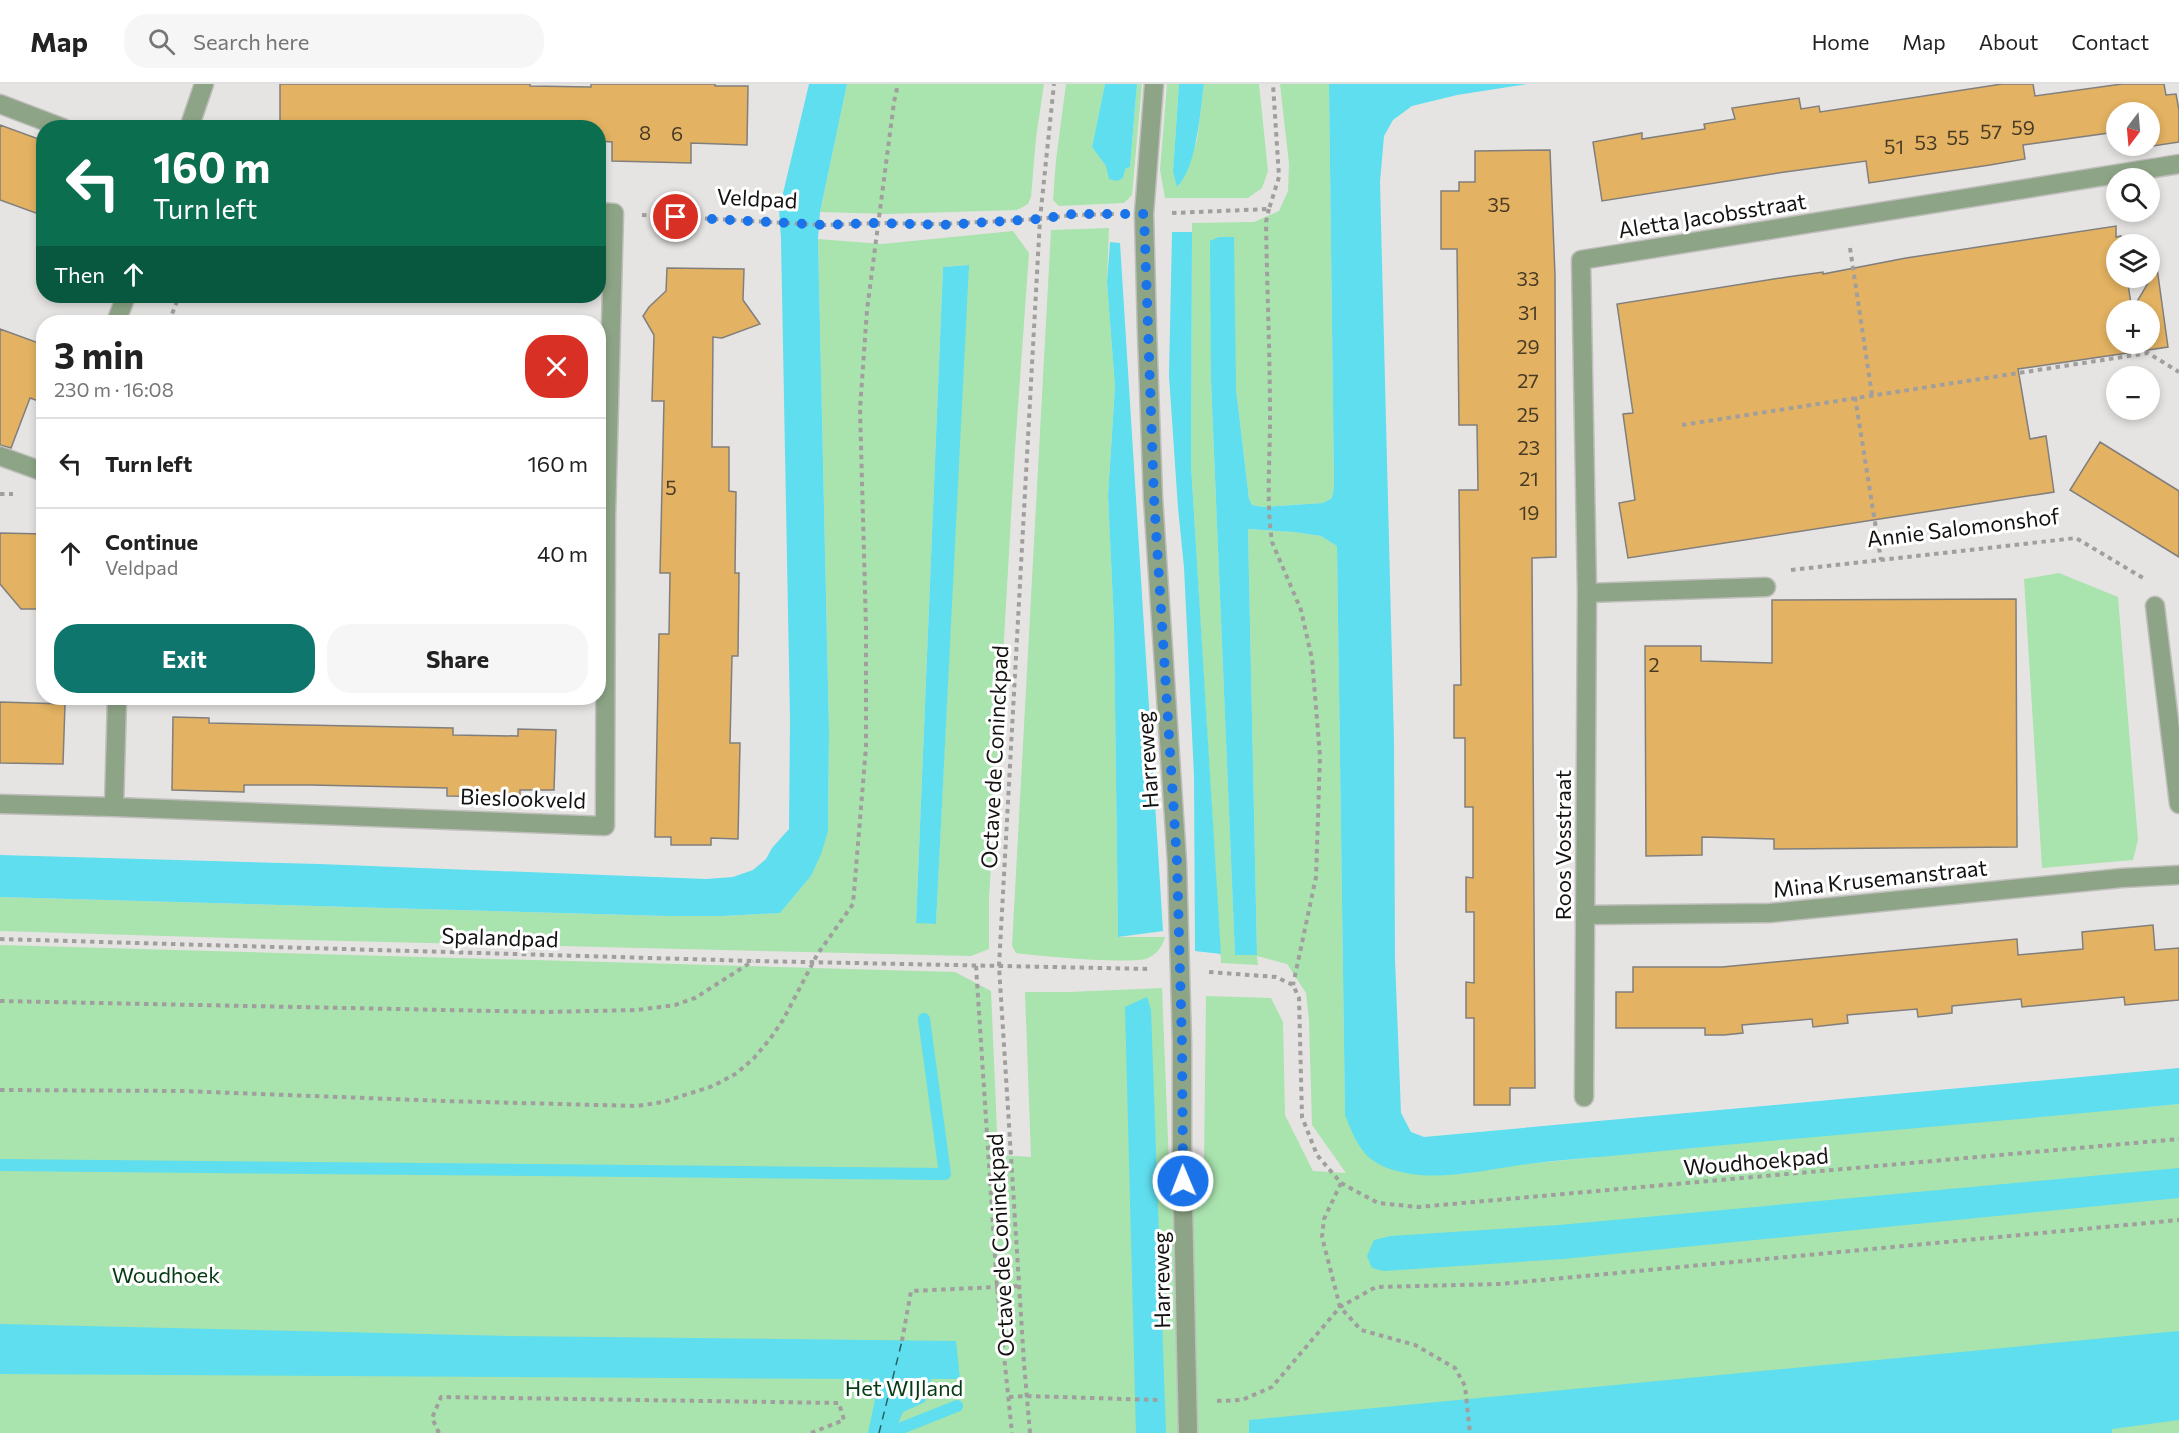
<!DOCTYPE html>
<meta charset="utf-8">
<style>
body{margin:0;font-family:Commissioner,sans-serif;background:#f6f6f6;color:#222;height:100vh;display:flex;flex-direction:column;font-size:22px;white-space:nowrap}
*{box-sizing:border-box;margin:0}
p{font-size:20px;color:#767676}
.icon{flex:none;width:33px;height:33px;fill:none;stroke:currentColor;stroke-width:2;stroke-linecap:round;stroke-linejoin:round}
.map{position:relative;flex:1;overflow:hidden}
.side{position:absolute;left:36px;top:231px;width:570px;height:390px;display:flex;flex-direction:column;background:#fff;border-radius:24px;box-shadow:0 3px 9px #0003}
.side>*{flex:none}
.guide{position:absolute;left:36px;top:36px;width:570px;height:183px;border-radius:24px;box-shadow:0 3px 9px #0003;background:#0b6e4f;color:#fff;overflow:hidden}
.needle{width:39px;rotate:196deg}
.controls{position:absolute;left:2106px;top:18px;display:grid;gap:12px}
.controls a{display:grid;place-items:center;width:54px;height:54px;border-radius:50%;background:#fff;box-shadow:0 3px 9px #0003;font-size:30px}
.pin{position:absolute;display:grid;place-items:center;width:51px;height:51px;color:#fff;margin:-26px;border:3px solid #fff;border-radius:50%;box-shadow:0 2px 6px #0007}
.me{position:absolute;width:66px;margin:-33px;rotate:359deg;stroke-linejoin:round;filter:drop-shadow(0 0 4px #0008)}
.turn{display:flex;align-items:center;gap:21px;height:126px;padding:0 18px;font-size:27px}
.turn .icon{width:78px;height:78px;stroke-width:2.5}
.turn b{display:block;font-size:42px;line-height:51px}
.then{display:flex;align-items:center;height:57px;padding:0 18px;background:#0003;gap:12px;font-size:22px}
.round{display:grid;place-items:center;flex:none;width:63px;height:63px;border-radius:24px;background:#f6f6f6}
.overview{display:flex;align-items:center;justify-content:space-between;height:102px;padding:0 18px}
h1{font-size:36px;font-weight:700;line-height:45px}
.cta{display:flex;gap:12px;margin-top:auto;padding:12px 18px}
.cta a{flex:1;height:69px;border-radius:24px;background:#0f766e;color:#fff;font-size:24px;font-weight:700;line-height:69px;text-align:center}
.cta a+a{background:#f6f6f6;color:#222}
ul{padding:0;list-style:none}
li{display:flex;align-items:center;gap:18px;height:90px;padding:0 18px;border-top:2px solid #e0e0e0}
li div{flex:1}
li b{display:block;font-size:22px}
li em{font-style:normal}
header{display:flex;align-items:center;gap:36px;box-sizing:border-box;height:84px;padding:0 30px;background:#fff;border-bottom:2px solid #e0e0e0}
header strong{font-size:28px}
nav{display:flex;gap:33px;margin-inline-start:auto;font-size:21px}
.search{width:420px;height:54px;background:#f6f6f6;display:flex;align-items:center;gap:15px;box-sizing:border-box;padding:0 21px;border-radius:24px;color:#767676;font-size:22px}
.map>svg:first-child{display:block}
.green{fill:#a9e3ae;fill-rule:evenodd}
.water{fill:#5edeee}
.lines{fill:none;stroke-linecap:round;stroke-linejoin:round}
.stream{stroke:#5edeee;stroke-width:12}
.ferry{stroke:#295f66;stroke-width:1.5;stroke-dasharray:8 6;stroke-linecap:butt}
.building{fill:#e3b262;stroke:#817f7d;stroke-width:1.5;fill-rule:evenodd}
.minor-casing{stroke:#c0bebd;stroke-width:21}
.path{stroke:#a19f9e;stroke-width:4;stroke-dasharray:4.5 4.5;stroke-linecap:butt}
.minor{stroke:#8da586;stroke-width:18}
.route{stroke:#1a73e8;stroke-width:10;stroke-dasharray:0 18}
.labels{text-anchor:middle;dominant-baseline:central;stroke-width:6;stroke-linejoin:round;paint-order:stroke}
.number-label{font-size:20px;fill:#483b26}
.street-label{font-size:22px;fill:#141312;stroke:#fff}
.park-label{font-size:22px;fill:#063c14;stroke:#fff}
</style>
<header>
<strong>Map</strong>
<div class="search"><svg class="icon" aria-label="search" viewBox="0 0 24 24"><circle cx="10" cy="10" r="6"/><path d="M15 15l6 6"/></svg>Search here</div>
<nav><a>Home</a><a>Map</a><a>About</a><a>Contact</a></nav>
</header>
<div class="map">
<svg width="2179" height="1349" viewBox="0 0 2179 1349">
<rect width="100%" height="100%" fill="#e6e4e2"/>
<!-- green -->
<path class="green" d="M847,0H1044L1036,54L1031,113L1028,120L1017,126L887,130L820,128Z
M1066,0H1105L1092,63L1106,82L1125,85L1130,83L1137,0H1142L1132,111L1124,119L1059,122L1053,116L1056,76Z
M1167,0H1179L1173,88L1177,102L1197,56L1204,0H1259L1268,87L1262,104L1248,114H1165L1160,86Z
M1280,0H1329L1334,402L1332,414L1323,419L1264,423L1252,421L1249,415L1236,305L1211,297L1235,870L1257,871L1248,445L1294,448L1321,452L1337,462L1345,1031L1462,1090L1516,1081L1770,1056L2179,1020V1349H0V861L955,888L991,907L998,1071L1031,1073L1025,908H1069L1162,904L1169,1080L1204,1082L1206,912L1271,914L1283,938L1285,1031L1313,1087L1346,1089L1312,1041L1309,936L1306,909L1287,880L1257,872L1258,881L1221,879L1191,381L1192,139L1254,138L1279,127L1288,107L1289,80Z
M1109,144L1107,198L1115,303L1108,412L1114,540L1118,853H1165C1162,863 1157,870 1148,874C1134,881 1036,872 1016,869L1012,862L1051,146Z
M1013,147L1029,169L1015,365L989,815V865L971,872L264,855L0,847V813L666,832H723L780,829L811,792L828,747L829,646L818,155L882,160ZM968,181L936,840H935L916,838L943,183Z
M2059,489L2118,513L2138,756L2133,776L2042,784L2024,495Z"/>
<!-- water -->
<path class="water" d="M809,0H847L820,128L818,155L829,646L828,747L821,770L811,792L780,829L723,832H666L0,813V771L319,780L706,795L733,793L753,786L766,775L772,764L789,745L790,635L781,155L779,126Z
M1105,0H1137L1130,83L1125,85L1123,94L1117,97L1109,95L1106,82L1092,63Z
M1179,0H1204C1200,28 1197,83 1177,103L1173,88Z
M1329,0H1527L1457,11L1412,22L1393,36L1384,52L1380,98L1394,656L1395,875L1401,1029L1411,1048L1424,1053L2179,984V1020C1997,1038 1814,1052 1632,1070C1593,1074 1553,1076 1514,1082C1480,1087 1441,1096 1406,1089C1366,1081 1359,1066 1345,1031L1337,462L1321,452L1294,448L1248,445L1257,871H1235L1211,297L1210,157L1219,153H1234L1236,305L1249,415L1252,421L1264,423L1323,419L1332,414L1334,402Z
M1172,148H1192L1191,381L1221,870L1195,867L1194,692L1184,483L1178,424L1169,292Z
M1110,158L1120,159L1163,847L1118,853L1114,540L1108,412L1115,303L1107,198Z
M969,181L936,840L916,839L943,183Z
M1147,913L1151,926L1166,1349H1136L1125,923Z
M2179,1084V1114L1563,1175L1384,1187L1372,1184L1367,1172L1374,1156L1391,1152L1559,1141Z
M0,1240L509,1252L956,1257L960,1295H931L925,1318L903,1328L894,1349H868L875,1316L869,1295L0,1290Z
M2179,1247V1336L2112,1345V1349H1249V1336Z"/>
<g class="lines">
<!-- stream -->
<path class="stream" d="M0,1081L945,1090L924,935
M889,1349L957,1322"/>
<!-- ferry -->
<path class="ferry" d="M879,1349L902,1257"/>
</g>
<!-- building -->
<path class="building" d="M280,0H530V2L591,3V0H715V2H748L747,61L691,59V79L612,77V58L598,57V44H280Z
M2002,0H2033L2035,12L2122,0H2164L2166,11L2176,10L2179,26V58L2120,67L2119,62H2150V28H2116V48L2023,61L2025,75L1990,81L1869,99L1866,77L1785,88L1602,117L1593,58L1642,49V55L1705,45L1704,40L1735,35L1732,24L1799,14L1801,25L1819,22L1820,28Z
M0,41L44,57V132L0,116Z
M1550,66L1555,191L1556,473L1532,474L1535,1004H1510V1021H1474V934H1466V898L1474,899V828H1466V793L1473,794V723H1465V654H1454V601H1461L1459,406H1478L1477,341H1459L1457,165H1441V107H1459V98H1475V67Z
M2116,142V153L2121,152L2123,160H2116V194H2127L2132,226L2157,184L2168,263L2018,285L2030,355L2046,352L2054,408L1628,474L1619,419L1635,416L1623,330L1633,329L1617,220L1787,193L1823,188V190L1906,174ZM2116,226H2150V260H2116Z
M667,184L744,185L743,216L760,240L722,254L713,253L712,363H729V407L736,408L735,489H739L738,572H732L730,659H740L738,755L711,754V761H671V753H655L659,550H669L670,489H660L664,317H652L654,251L643,232L649,223L666,207Z
M0,245L44,261V319L30,314L11,364L0,361Z
M2100,358L2179,407V473L2070,406Z
M0,449L44,450V525H21L0,500Z
M2016,515L2017,763L1774,765V755L1702,753V771L1646,772L1645,562H1701V577L1772,579V516Z
M0,618L65,620L63,680L0,679Z
M173,633L209,634V639L453,644V651L518,652V645L556,646L554,706H520V713L447,712V704L311,701H244V708L172,706Z
M2153,841L2155,866L2179,864V916L2125,921L2124,913L2022,923L2021,915L1952,922V929L1918,933L1917,925L1847,931L1848,939L1813,943L1812,935L1742,941L1743,949L1724,951H1705V944H1616V908H1633V883H1722L2017,855L2018,871L2083,865L2082,848Z"/>
<g class="lines">
<!-- minor casing -->
<g class="minor-casing">
<path id="minor" d="M1154,0L1144,130L1147,247L1153,414L1177,778L1182,960V1075L1188,1349
M0,20L63,44
M189,44L204,0
M116,238L126,212
M0,372L44,388
M1587,509L1766,503
M2155,522L2179,720
M0,720L114,723L605,742L606,433L614,129L598,128
M114,723L117,614
M1586,831L1770,829L2122,794L2179,791
M1584,1013L1587,509L1581,176L2179,80"/>
</g>
<!-- path -->
<path class="path" d="M1269,125L1266,138C1267,204 1270,269 1270,335C1270,376 1266,418 1272,458L1301,526L1312,575L1320,672L1316,793L1293,901
M1172,129L1269,125L1279,93L1273,0
M642,131L824,141L877,139L942,140L1040,135L1073,131L1114,130
M1850,164L1872,311
M169,238L179,212
M1855,313L1881,476
M1682,341L2148,269L2179,288
M0,410H13
M1791,486L2076,454L2143,494
M0,855L754,877L1151,885
M976,882L997,1203L1012,1349
M1209,888L1276,893L1293,901L1299,914L1302,1033L1317,1071L1341,1099L1378,1119L1418,1123L2179,1055
M0,917L544,928L637,926L675,921L695,914L753,877
M0,1006L182,1007L444,1017L637,1022L663,1018L713,1002L737,989L754,974L770,955L783,936L817,871L853,820L866,663V543L860,325L867,226L894,18L898,0
M1341,1099L1324,1135L1322,1153L1340,1223L1361,1246L1415,1261L1455,1284L1465,1302L1470,1349
M902,1257L911,1207L1019,1202
M1009,1313L1027,1312L1158,1316
M1217,1317L1242,1316L1272,1303L1340,1223L1376,1203L1500,1200L2179,1136
M439,1349L432,1334L441,1313L839,1319L844,1336L811,1349
M1030,1349L1024,1279L999,882L1040,135L1054,0"/>
<!-- minor -->
<use href="#minor" class="minor"/>
</g>
<g class="lines">
<!-- route -->
<path class="route" d="M676,133L824,141L877,139L942,141L1040,135L1073,130H1144L1154,414L1177,778L1182,960L1183,1097"/>
</g>
<g class="labels">
<!-- number labels -->
<g class="number-label">
<text x="2023" y="43">59</text>
<text x="1991" y="47">57</text>
<text x="645" y="48">8</text>
<text x="677" y="49">6</text>
<text x="1958" y="53">55</text>
<text x="1926" y="58">53</text>
<text x="1894" y="62">51</text>
<text x="1499" y="120">35</text>
<text x="1528" y="194">33</text>
<text x="1528" y="228">31</text>
<text x="1528" y="262">29</text>
<text x="1528" y="296">27</text>
<text x="1528" y="330">25</text>
<text x="1529" y="363">23</text>
<text x="1529" y="394">21</text>
<text x="671" y="403">5</text>
<text x="1529" y="428">19</text>
<text x="1654" y="580">2</text>
</g>
<!-- street labels -->
<g class="street-label">
<text transform="translate(757 114) rotate(3)">Veldpad</text>
<text transform="translate(1712 131) rotate(-9)">Aletta Jacobsstraat</text>
<text transform="translate(1963 443) rotate(-7)">Annie Salomonshof</text>
<text transform="translate(994 673) rotate(-87)">Octave de Coninckpad</text>
<text transform="translate(1147 676) rotate(-94)">Harreweg</text>
<text transform="translate(523 714) rotate(2)">Bieslookveld</text>
<text transform="translate(1562 761) rotate(-90)">Roos Vosstraat</text>
<text transform="translate(1880 794) rotate(-6)">Mina Krusemanstraat</text>
<text transform="translate(500 853) rotate(2)">Spalandpad</text>
<text transform="translate(1756 1077) rotate(-5)">Woudhoekpad</text>
<text transform="translate(1000 1161) rotate(-93)">Octave de Coninckpad</text>
<text transform="translate(1161 1196) rotate(-91)">Harreweg</text>
</g>
<!-- park labels -->
<g class="park-label">
<text x="166" y="1190">Woudhoek</text>
<text x="904" y="1303">Het WIJland</text>
</g>
</g>
</svg>
<div class="controls">
<a><svg class="needle" viewBox="-14 -14 28 28"><path d="M0-13l5 13h-10z" fill="#e53935"/><path d="M0 13l5-13h-10z" fill="#767676"/></svg></a>
<a><svg class="icon" aria-label="search" viewBox="0 0 24 24"><circle cx="10" cy="10" r="6"/><path d="M15 15l6 6"/></svg></a>
<a><svg class="icon" aria-label="layers" viewBox="0 0 24 24"><path d="M12 4l9 5-9 5-9-5zM3 14l9 5 9-5"/></svg></a>
<a>+</a>
<a>−</a>
</div>
<div class="pin" style="left:676px;top:133px;background:#d93025"><svg class="icon" aria-label="arrive" viewBox="0 0 24 24"><path d="M6 21V4h12l-3 4 3 4H6"/></svg></div>
<svg class="me" style="left:1183px;top:1097px" viewBox="-20 -20 40 40"><circle r="17" fill="#1a73e8" stroke="#fff" stroke-width="3"/><path d="M0-11L8 9 0 5-8 9z" fill="#fff"/></svg>
<div class="guide">
<div class="turn"><svg class="icon" aria-label="left" viewBox="0 0 24 24"><path d="M17 20v-9H6M10 6l-5 5 5 5"/></svg><div><b>160 m</b>Turn left</div></div>
<div class="then">Then<svg class="icon" aria-label="ahead" viewBox="0 0 24 24"><path d="M12 20V5M6 11l6-6 6 6"/></svg></div>
</div>
<section class="side">
<div class="overview"><div><h1>3 min</h1><p>230 m · 16:08</p></div><a class="round" style="background:#d93025;color:#fff"><svg class="icon" aria-label="close" viewBox="0 0 24 24"><path d="M6 6l12 12M18 6L6 18"/></svg></a></div>
<ul>
<li><svg class="icon" aria-label="left" viewBox="0 0 24 24"><path d="M17 20v-9H6M10 6l-5 5 5 5"/></svg><div><b>Turn left</b></div><em>160 m</em></li>
<li><svg class="icon" aria-label="ahead" viewBox="0 0 24 24"><path d="M12 20V5M6 11l6-6 6 6"/></svg><div><b>Continue</b><p>Veldpad</p></div><em>40 m</em></li>
</ul>
<div class="cta"><a>Exit</a><a>Share</a></div>
</section>
</div>
